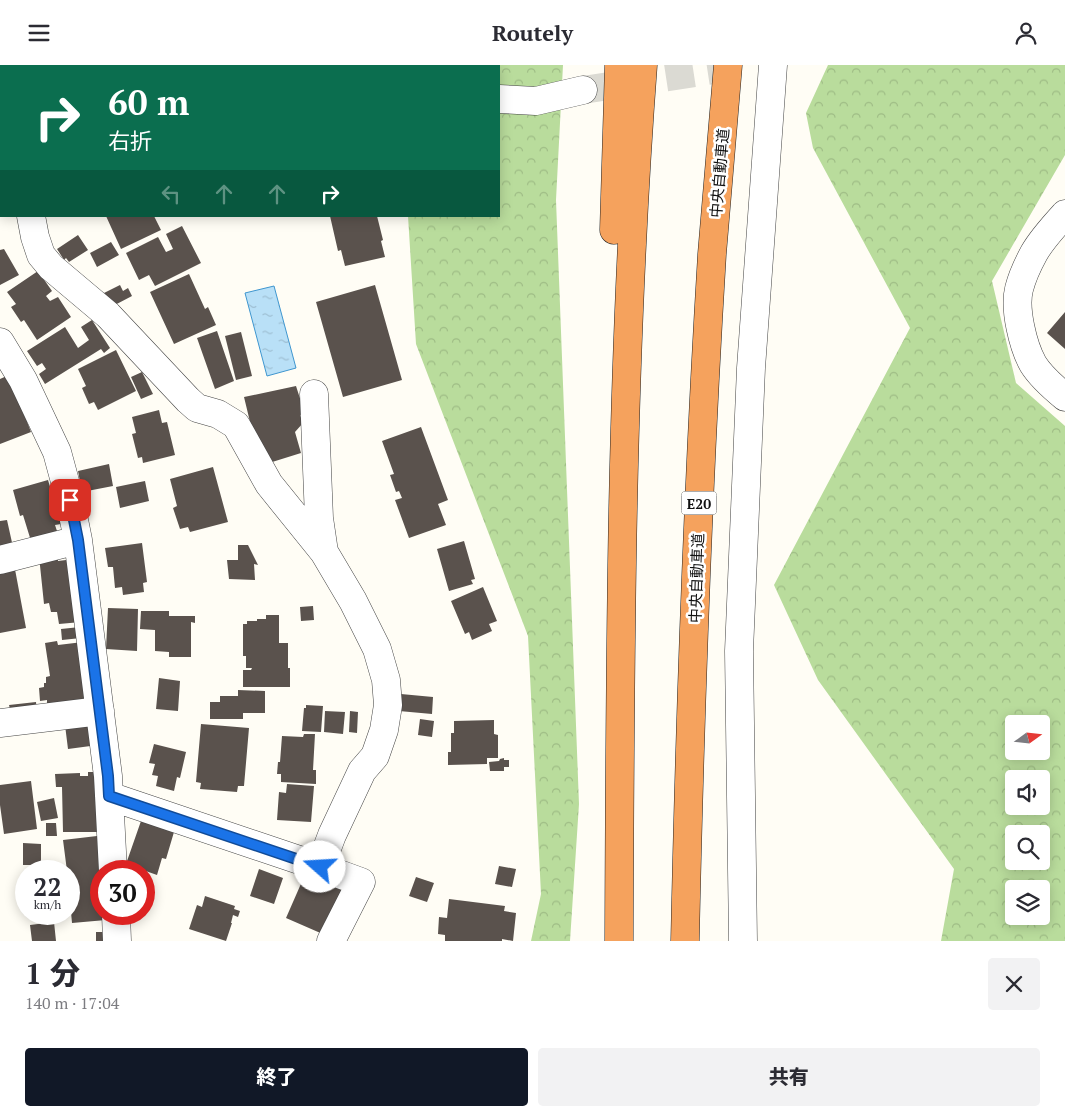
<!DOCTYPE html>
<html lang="ja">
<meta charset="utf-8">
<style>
body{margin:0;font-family:"PT Serif","Noto Sans JP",serif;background:#f2f2f3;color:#2b2b33;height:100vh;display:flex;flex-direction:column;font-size:19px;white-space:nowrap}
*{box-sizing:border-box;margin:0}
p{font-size:16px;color:#7c7c81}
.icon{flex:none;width:28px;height:28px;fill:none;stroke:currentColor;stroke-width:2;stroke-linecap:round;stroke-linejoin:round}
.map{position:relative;height:876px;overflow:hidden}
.panel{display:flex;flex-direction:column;background:#fff;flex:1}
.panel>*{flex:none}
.top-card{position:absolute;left:0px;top:0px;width:500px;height:152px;box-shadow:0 2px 12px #0003;background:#0b6e4f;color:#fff;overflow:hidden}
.needle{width:32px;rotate:75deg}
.tools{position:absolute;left:1005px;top:650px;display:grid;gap:10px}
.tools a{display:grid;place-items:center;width:45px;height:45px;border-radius:5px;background:#fff;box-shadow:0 2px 12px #0003;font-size:25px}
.speed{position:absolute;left:15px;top:795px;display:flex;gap:10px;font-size:25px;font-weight:700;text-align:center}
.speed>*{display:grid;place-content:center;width:65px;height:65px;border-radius:50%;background:#fff;box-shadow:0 2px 12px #0003;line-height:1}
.speed small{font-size:12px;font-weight:400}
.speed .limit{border:8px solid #d22;background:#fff;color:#111}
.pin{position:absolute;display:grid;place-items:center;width:42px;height:42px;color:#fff;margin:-21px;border-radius:10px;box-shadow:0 2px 8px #0006}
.me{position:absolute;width:55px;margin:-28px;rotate:289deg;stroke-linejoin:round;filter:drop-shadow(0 0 4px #0008)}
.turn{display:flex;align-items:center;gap:18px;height:105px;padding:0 25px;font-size:22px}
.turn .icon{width:65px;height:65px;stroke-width:2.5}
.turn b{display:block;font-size:35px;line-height:42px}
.lanes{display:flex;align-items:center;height:48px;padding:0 25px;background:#0003;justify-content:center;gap:25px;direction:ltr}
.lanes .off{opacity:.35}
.round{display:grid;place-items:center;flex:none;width:52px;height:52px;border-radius:5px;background:#f2f2f3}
.headline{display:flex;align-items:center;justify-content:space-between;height:85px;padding:0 25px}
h1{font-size:30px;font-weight:800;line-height:38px}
.button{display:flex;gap:10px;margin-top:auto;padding:10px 25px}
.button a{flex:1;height:58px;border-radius:5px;background:#111827;color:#fff;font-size:20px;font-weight:800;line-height:58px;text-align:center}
.button a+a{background:#f2f2f3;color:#2b2b33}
header{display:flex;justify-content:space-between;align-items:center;height:65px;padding:0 25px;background:#fff;font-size:22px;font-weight:800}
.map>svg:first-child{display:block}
.forest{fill:url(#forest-crowns);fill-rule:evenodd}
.water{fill:url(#water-ripples);stroke:#3f96cf}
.building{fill:#5a524d}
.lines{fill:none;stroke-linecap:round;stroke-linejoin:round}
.minor-tunnel{stroke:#dbdad3;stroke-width:28;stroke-dasharray:28 14;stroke-linecap:butt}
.minor-casing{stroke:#444;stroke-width:29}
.highway-casing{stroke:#222;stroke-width:29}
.minor{stroke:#fff;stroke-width:28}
.highway{stroke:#f5a25d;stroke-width:28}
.route-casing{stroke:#114b97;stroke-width:12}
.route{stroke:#1a73e8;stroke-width:9}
.labels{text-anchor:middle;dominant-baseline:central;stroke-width:5;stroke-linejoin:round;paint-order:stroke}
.shield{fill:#fff;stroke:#585858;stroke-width:1}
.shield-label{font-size:14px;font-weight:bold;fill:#111}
.street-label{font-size:15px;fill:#111;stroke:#fff}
</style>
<header><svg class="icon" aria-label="menu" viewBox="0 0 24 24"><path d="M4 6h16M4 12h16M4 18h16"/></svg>Routely<svg class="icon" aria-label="person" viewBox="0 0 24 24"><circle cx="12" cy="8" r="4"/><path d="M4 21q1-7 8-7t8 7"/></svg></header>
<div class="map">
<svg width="1065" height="876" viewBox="0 0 1065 876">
<defs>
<pattern id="forest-crowns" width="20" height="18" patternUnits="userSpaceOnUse" patternTransform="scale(1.25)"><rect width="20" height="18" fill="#b9dc9c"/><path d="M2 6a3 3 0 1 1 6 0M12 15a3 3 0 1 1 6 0" fill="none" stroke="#9ebc85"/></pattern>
<pattern id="water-ripples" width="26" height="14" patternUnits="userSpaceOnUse" patternTransform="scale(1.25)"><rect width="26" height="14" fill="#b9e0f7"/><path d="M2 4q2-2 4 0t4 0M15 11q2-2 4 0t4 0" fill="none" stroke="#9ebfd3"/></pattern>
</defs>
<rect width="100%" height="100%" fill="#fffdf5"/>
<!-- forest -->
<path class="forest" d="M441,0H563L556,135L579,739L570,876H531L541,829L528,571L416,279L408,151H499V1H441Z
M828,0H1065V90L992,216L1016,318L1065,361V876H941L954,804L818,615L774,520L910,263L813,83L806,48ZM1014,659H1041V686H1014ZM1014,714H1041V741H1014ZM1014,769H1041V796H1014ZM1014,824H1041V851H1014Z"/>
<!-- water -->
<path class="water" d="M274,221L296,303L267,311L245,228Z"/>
<!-- building -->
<path class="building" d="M106,151H154L161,165L121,184Z
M330,151H377L383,175L381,176L385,192L345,201L341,185L338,186Z
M182,161L201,198L155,221L149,210L139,215L126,188L158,172L166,187L173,184L166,169Z
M78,170L88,185L69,197L66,193L64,195L57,184Z
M111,177L119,190L97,202L90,188Z
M4,184L19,210L0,220V185Z
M38,206L52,226L46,231L50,236L58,232L71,252L37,275L24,255L21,257L11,242L16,239L7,227Z
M189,209L205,244L208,242L216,260L174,279L150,227Z
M120,220L123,226L128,223L132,231L111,242L104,228Z
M375,220L402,315L343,332L316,237Z
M1065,247V284L1047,268Z
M92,255L110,283L104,288L101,284L45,319L39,309L46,304L42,298L37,301L27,286L65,262L78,283L89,275L81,262Z
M217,266L234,316L215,324L197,273Z
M241,267L252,311L236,315L225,271Z
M116,285L136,326L98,345L94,337L89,339L82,323L86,321L78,304Z
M142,307L153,329L141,334L131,312Z
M9,310L31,367L0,379V314Z
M296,321L305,349L300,350L303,358L295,367L301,388L269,398L257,386L244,332Z
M159,345L162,358L167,357L175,390L143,398L142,392L138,393L132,369L136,368L132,352Z
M421,362L448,435L438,439L446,460L409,473L395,435L402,433L399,426L396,427L390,410L394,409L382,376Z
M109,399L113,421L82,427L78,406Z
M213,402L228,457L190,467L188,462L180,464L173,443L177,441L170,414Z
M48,415L61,459L55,460L58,469L31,476L23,450L20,451L13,425Z
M145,416L149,436L120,443L116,422Z
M7,455L13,482L0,485V456Z
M464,476L475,514L471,515L473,519L449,526L437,484Z
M142,478L147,517L143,518L144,527L123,530L122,522L115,523L113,502H108L105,483Z
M238,480H248L258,500L254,499L255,515L229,514L227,495H238Z
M58,489V496L74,494L81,557L59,559L57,547H51L49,538L44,539L39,491Z
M14,499L26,563L0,568V502Z
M483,522L497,556L489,559L492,566L472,575L469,567L465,569L451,536Z
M313,541L314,555L301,556L300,542Z
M108,543L138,544L137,586L106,584Z
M141,546H169V551H195V558L191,557V592H169V587L155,586V565L140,564Z
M266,550H279V578H288V603H290V622H243V605H251L252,603H246V591H243V559H247V556H257V554H266Z
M80,562L81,573L62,575L61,564Z
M57,576L58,580L83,577L88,639L47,640V635L40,636L39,623L44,622V618H46V612L50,611L45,578Z
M159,613L180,616L178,646L156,644Z
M238,625L265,626V648H243V654H210V637H220V631H238Z
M401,629L433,632L432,649L399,646Z
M36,637L37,647L10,644L9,640Z
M306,640L323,641L321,667L302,666L304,643H306Z
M325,646L345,647L343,669L324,667Z
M350,646L358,647L357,668L349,667Z
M420,654L434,656L432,672L418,670Z
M494,655V669L498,670V693H487V699L448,700V687H451V668H454V656Z
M96,656L98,680L68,684L65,660Z
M201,659L249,663L244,721H238L237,727L200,724L201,718L196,717Z
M304,669H315L313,705H316V719L281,717V709H277L278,697H280L282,671L303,672Z
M154,679L186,687L180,713L177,712L174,726L156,721L158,711L152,710L155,699L149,698Z
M504,693V695H509V702H504V706H490L489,697L499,696L500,694Z
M88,707H97L99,767H63L62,722H56L55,709L80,708V711H88Z
M31,716L37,764L4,769L0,740V720Z
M287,719L314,721L311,757L277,755L279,727L286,728Z
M54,733L58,753L41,756L37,737Z
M141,756L174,767L166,794L162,793L157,810L126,799Z
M46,758H56L57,771H46Z
M97,771L101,813V849H105L106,855L72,858L71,847H69V806H67L63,775Z
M23,778L41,779V800H23Z
M499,801L516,804L512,822L495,819Z
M259,804L283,813L274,839L250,831Z
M307,805L346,822L325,870L286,853Z
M416,812L434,818L427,837L409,831Z
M205,831L235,841L234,844L240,846L238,852L233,850L231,858H232L226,876L189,864L197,840L202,842Z
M449,834L505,841L504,846L516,848L513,876L502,874V876H445V870L438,869L439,852L447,853Z
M54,857L56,876H32L30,860Z
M96,867H108V876H96Z"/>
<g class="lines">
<!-- minor-tunnel -->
<path class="minor-tunnel" d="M583,25L747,0"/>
<!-- minor casing -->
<g class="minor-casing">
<path id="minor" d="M348,0L355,1
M142,1L146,0
M499,34L536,36L583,25
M0,118H1
M1065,149C1054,161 1042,174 1034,188C1028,199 1022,212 1019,224C1014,244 1023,281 1033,299C1041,312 1054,323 1065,332
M31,151L35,172L41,190L51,202L108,250L188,335L197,343L218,349L236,360L269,419L323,486
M0,277L23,315L57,387L70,435L78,475L108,711L113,806
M314,329L319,453L324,487L353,536L377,584L386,615L388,640L384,665L375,691L362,706L332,770L320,802
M0,495L78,475
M0,658L100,646
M109,731L320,802L361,817L331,876
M116,849L117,876
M743,876L739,586L751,303L773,0"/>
</g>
<!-- highway casing -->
<g class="highway-casing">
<path id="highway" d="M614,165L619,0
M619,876C620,584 621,291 643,0
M685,876C690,647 698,418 712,189C717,126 723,63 728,0"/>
</g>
<!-- minor -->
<use href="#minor" class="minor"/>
<!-- highway -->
<use href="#highway" class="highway"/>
</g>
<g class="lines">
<!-- route casing -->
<g class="route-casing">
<path id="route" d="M70,435L78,475L108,711L109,731L320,802"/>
</g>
<!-- route -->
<use href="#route" class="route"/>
</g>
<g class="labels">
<!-- shield labels -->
<rect class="shield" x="681.5" y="426.5" width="35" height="23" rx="4"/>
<g class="shield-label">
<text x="699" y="438">E20</text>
</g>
<!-- street labels -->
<g class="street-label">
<text transform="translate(719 108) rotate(-85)">中央自動車道</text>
<text transform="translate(696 513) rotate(-88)">中央自動車道</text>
</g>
</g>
</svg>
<div class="tools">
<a><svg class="needle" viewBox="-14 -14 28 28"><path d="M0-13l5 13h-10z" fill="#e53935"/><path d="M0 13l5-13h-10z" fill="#7c7c81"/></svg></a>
<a><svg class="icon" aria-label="sound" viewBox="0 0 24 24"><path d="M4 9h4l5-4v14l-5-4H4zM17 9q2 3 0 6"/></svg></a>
<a><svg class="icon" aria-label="search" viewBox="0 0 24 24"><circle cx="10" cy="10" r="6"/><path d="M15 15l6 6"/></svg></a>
<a><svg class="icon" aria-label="layers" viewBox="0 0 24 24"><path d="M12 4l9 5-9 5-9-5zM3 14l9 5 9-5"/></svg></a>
</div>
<div class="speed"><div>22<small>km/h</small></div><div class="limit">30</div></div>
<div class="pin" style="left:70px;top:435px;background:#d93025"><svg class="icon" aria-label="arrive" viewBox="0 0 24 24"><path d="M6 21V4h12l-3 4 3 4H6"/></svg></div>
<svg class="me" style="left:320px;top:802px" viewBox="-20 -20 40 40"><circle r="19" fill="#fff"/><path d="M0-13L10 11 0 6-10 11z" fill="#1a73e8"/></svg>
<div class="top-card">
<div class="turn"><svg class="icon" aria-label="right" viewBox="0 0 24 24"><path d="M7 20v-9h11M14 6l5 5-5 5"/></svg><div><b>60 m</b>右折</div></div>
<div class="lanes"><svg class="icon off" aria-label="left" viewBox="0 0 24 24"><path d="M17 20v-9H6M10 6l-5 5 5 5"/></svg><svg class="icon off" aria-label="ahead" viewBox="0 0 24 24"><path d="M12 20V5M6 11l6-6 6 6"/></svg><svg class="icon off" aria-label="ahead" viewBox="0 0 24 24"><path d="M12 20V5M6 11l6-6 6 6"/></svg><svg class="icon" aria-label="right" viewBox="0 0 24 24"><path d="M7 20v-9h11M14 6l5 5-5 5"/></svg></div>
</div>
</div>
<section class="panel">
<div class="headline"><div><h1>1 分</h1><p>140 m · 17:04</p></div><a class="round"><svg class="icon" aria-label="close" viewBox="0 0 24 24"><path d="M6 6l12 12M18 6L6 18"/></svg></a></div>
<div class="button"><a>終了</a><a>共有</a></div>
</section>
